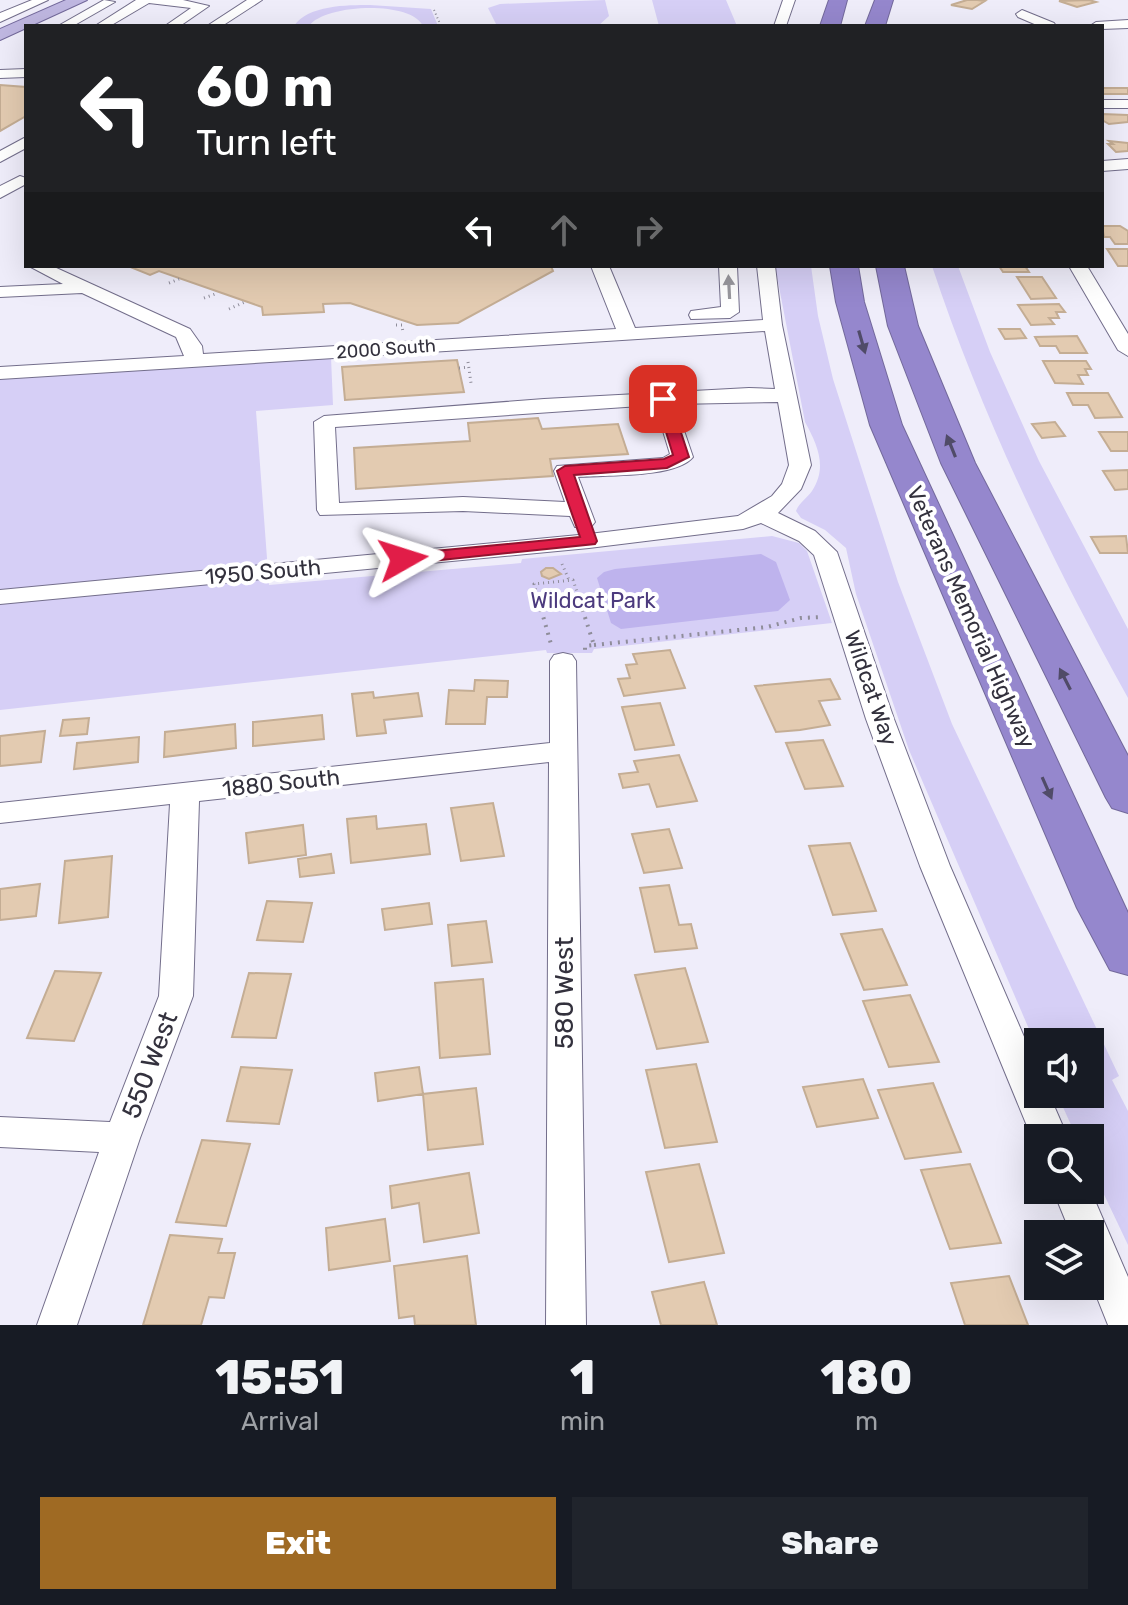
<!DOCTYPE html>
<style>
body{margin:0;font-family:Rubik,sans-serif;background:#20242c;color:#f1f3f6;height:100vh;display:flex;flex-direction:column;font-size:30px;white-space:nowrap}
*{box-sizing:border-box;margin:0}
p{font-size:26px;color:#9ea1a6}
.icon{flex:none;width:44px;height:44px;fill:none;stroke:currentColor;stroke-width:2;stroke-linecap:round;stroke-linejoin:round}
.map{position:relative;height:1325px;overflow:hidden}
.panel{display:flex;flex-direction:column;background:#171b24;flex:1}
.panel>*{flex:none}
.guide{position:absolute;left:24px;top:24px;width:1080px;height:244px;border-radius:0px;box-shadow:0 8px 32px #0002;background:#202124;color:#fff;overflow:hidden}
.fabs{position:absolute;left:1024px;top:1028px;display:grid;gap:16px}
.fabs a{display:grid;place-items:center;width:80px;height:80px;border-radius:0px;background:#171b24;box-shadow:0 8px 32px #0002;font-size:40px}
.pin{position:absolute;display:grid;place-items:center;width:68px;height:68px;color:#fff;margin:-34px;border-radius:16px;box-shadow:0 4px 12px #0006}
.me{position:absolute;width:88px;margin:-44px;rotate:84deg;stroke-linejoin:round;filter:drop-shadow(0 0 6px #0008)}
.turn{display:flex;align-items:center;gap:28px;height:168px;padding:0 40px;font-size:36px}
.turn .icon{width:104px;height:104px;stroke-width:2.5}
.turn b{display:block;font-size:56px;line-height:68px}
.lanes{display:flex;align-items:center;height:76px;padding:0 40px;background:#0003;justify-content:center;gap:40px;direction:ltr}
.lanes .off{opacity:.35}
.eta{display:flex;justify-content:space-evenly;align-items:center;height:136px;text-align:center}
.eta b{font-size:48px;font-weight:800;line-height:56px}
.action{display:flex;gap:16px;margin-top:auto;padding:16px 40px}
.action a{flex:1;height:92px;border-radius:0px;background:#9f6a23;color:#fff;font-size:32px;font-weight:800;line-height:92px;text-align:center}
.action a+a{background:#20242c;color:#f1f3f6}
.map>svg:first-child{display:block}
.green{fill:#d6cff6}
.water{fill:#beb3ed}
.building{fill:#e3cbb1;stroke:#c4ad94;stroke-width:2}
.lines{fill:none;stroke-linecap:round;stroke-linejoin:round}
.minor-casing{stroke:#736e8b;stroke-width:2}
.major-casing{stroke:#73699b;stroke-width:2}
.highway-casing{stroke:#73699b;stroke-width:2}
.path-far2{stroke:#8f8d9a;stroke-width:2;stroke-dasharray:1 3;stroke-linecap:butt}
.path-far1{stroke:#8f8d9a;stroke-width:3;stroke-dasharray:1 4;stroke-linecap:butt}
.path{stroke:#8f8d9a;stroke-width:4;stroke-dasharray:2 6;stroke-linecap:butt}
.minor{fill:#fff;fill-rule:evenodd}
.major{fill:#bfb7e1;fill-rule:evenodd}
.highway{fill:#9587cd;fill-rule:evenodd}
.oneway{fill:#99989e}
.oneway2{fill:#504b68}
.route{fill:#e11d48;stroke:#92132f;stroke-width:2}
.labels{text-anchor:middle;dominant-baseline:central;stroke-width:8;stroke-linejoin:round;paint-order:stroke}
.far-street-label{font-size:18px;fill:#33313d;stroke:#fff}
.street-label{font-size:22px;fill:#33313d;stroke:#fff}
.park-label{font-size:22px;fill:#4c3a7e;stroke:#fff}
.near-street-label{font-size:26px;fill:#33313d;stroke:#fff}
</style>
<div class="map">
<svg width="1128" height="1325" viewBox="0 0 1128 1325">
<rect width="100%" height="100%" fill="#efedfa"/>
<!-- green -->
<path class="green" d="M605,0L609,16L598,26H497L488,8L500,4Z
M652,0H726L737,26H659Z
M370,5L431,9L438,26H423C411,0 324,4 309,26H294C308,5 347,5 370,5Z
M775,266H811L818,316L833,379L898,582L952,724L1119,1076L1112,1080L1128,1111V1245L1090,1165V1138H1077L1057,1094H1090V1042H1038V1050L909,750L856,594L846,548L825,530L801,518L796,511C799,503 807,498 812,491C828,467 817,444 805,422Z
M932,266H958L990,352L1039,461L1128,629V698C1051,559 982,417 932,266Z
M331,357L333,405L256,411L269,585L521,563L522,559L772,536L799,543L807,551L832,623L594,649L592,653H547L546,650L0,710V379Z"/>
<!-- water -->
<path class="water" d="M761,554L776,562L790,600L778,611L621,629L611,623L597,578L604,572L615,569Z"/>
<!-- building -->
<path class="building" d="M967,0H977L985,1L972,9L951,5Z
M1089,0L1096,2L1077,7L1059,1Z
M0,85L26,87V116L0,131Z
M1102,88H1128V94H1102Z
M1102,114L1128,115V122L1109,124L1102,120Z
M1109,141L1128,143V151L1116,152L1108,144H1113Z
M1102,226H1120L1128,231V244H1115L1110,237H1104Z
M1107,249H1128V266H1118Z
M128,266H551L553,271L458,323L417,325L350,303L323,304L324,312L263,315L262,307L159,271L150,275Z
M999,266H1025L1029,272H1003Z
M1017,277H1042L1056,298L1031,299Z
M1059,304L1065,312H1056L1059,318H1049L1054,324L1031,325L1018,305Z
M999,329H1020L1026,338L1005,339Z
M1077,336L1087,353H1060L1056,346H1040L1035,337Z
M457,360L464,392L345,400L342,367Z
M1043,361H1086L1091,369H1085L1088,375H1078L1083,384L1055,383Z
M1067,393H1108L1122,417L1095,418L1088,405H1073Z
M538,418L542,429L618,424L628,454L550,459L553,476L356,489L354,448L470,441L468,423Z
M1055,422L1065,436L1042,438L1032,424Z
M1099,432H1128V451H1111Z
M1128,470V489L1115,490L1103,471Z
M1126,536L1128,553H1100L1091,537Z
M546,568H553L561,574L549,579L542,576L541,572Z
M670,650L685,688L624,696L618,679L630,678L626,665L637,664L633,654Z
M830,679L840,699L819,701L830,725L800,730L776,732L755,686Z
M475,680L508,681L507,697H487L485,724H446L449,690L474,691Z
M373,692L374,698L418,693L422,716L384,720L386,733L357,736L352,694Z
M660,703L674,745L635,750L622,707Z
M322,715L324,739L253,746V722Z
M89,718L87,734L60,736L63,720Z
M235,724L236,748L164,757L165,732Z
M45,731L41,762L0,766V736Z
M139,737L138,762L74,769L77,743Z
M823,740L843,786L805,789L786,743Z
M679,755L697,801L657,807L649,784L623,788L619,774L638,772L634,761Z
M493,803L504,856L461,861L451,808Z
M376,816L377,829L426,824L430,854L351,863L347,819Z
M303,825L306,855L249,863L246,833Z
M669,829L682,868L644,873L632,834Z
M850,843L876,911L833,915L809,846Z
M331,854L334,873L300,877L298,859Z
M112,856L108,917L59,923L65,861Z
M40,884L36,916L0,920V889Z
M669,885L679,925L691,924L697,948L655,952L640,888Z
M267,901L312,903L303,942L257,940Z
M429,903L432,924L385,930L382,909Z
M486,921L492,962L452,966L448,925Z
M882,929L907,985L864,990L841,934Z
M685,968L708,1042L657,1049L635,975Z
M55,971L101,973L74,1041L27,1038Z
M249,973L291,974L276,1038L232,1037Z
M483,979L490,1054L440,1058L435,983Z
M910,995L939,1062L889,1067L863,1001Z
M696,1064L717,1142L665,1148L646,1070Z
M241,1067L292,1070L279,1124L227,1121Z
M419,1067L423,1094L378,1101L375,1073Z
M863,1079L878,1118L817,1127L803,1087Z
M933,1083L961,1152L905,1159L878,1090Z
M476,1088L483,1144L428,1150L423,1094Z
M202,1140L250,1144L226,1226L176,1222Z
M699,1164L724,1253L669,1262L646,1172Z
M970,1164L1001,1243L950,1249L921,1170Z
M469,1173L479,1233L424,1242L419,1203L392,1208L390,1186Z
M385,1219L390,1261L329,1270L326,1228Z
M170,1235L222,1239L218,1253H235L224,1298L209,1297L201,1325H143Z
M467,1256L476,1325H415L414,1316L399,1318L394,1266Z
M1009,1276L1028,1325H965L951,1283Z
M704,1282L717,1325H661L652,1292Z"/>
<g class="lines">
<!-- minor casing -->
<g class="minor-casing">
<path id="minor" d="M32,0H48L0,22V13Z
M104,0L115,2L73,26H58Z
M136,0H183L209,6L180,26H165L191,8L149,3L110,26H95Z
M247,0H262L222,26H207Z
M783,0H795L786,26H774Z
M1022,10L1054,23L1056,26H1039L1018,17L1016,14Z
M1128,20V28L1102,29V26H1090L1096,22Z
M26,69V77L0,78V70Z
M1102,100H1128V108H1102Z
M26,137V148L0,162V151Z
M1128,159V169L1102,171V161Z
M20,176L26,178V184L0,198V186Z
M29,266H52L190,329L202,346L203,354L616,329L591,266H609L635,328L763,320L757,266H775L782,325L811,465L801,489L778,513L815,531L837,552L894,719L950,866L1038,1069V1094H1049L1068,1138H1038V1149L1032,1138L920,866L866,719L814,555L799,541L761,523L743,529L589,548L0,604V590L589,534L738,516L772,496L782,484L789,465L778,402L675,404L693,457C676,478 606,475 578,477L595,522L591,527H575L570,516L463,511L320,515L317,510L314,422L324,416L544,399L749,388L775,389L765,331L0,379V367L184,356L176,337L82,293L0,297V287L63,284ZM655,405L670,454L663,458L557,466L554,471L565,502L463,497L339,503L335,427Z
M719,266H737L739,312L730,318L691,319L689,315L691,311L721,307Z
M1069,266H1087L1128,334V356L1118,350Z
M563,653L572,655L576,661L586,1325H546L549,762L199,801L193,996L140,1138L77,1325H37L99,1152L0,1147V1117L110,1122L159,996L170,804L0,823V803L550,743V661L554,655Z
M1053,1190L1090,1189L1128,1277V1325H1108L1090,1280V1234H1071Z"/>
</g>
<!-- major casing -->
<g class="major-casing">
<path id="major" d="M66,0H87L0,40V29Z"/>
</g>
<!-- highway casing -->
<g class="highway-casing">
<path id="highway" d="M829,0H847L840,26H820Z
M875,0H893L885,26H865Z
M830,266H858L864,302L902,425L1128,913V975L1110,970L1077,908L870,425L836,302Z
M876,266H904L918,326L975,463L1128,756V813L1112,808L1106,798L941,463L888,326Z"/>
</g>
<!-- path-far2 -->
<path class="path-far2" d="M434,10L441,26"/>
<!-- path-far1 -->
<path class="path-far1" d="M169,283L179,279
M204,298L218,293
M229,309L245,302
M396,325H402L403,333
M468,362L471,383
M459,368L469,367
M562,564L569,580
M540,604L534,584L573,580L581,604"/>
<!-- path -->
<path class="path" d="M539,602L551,644
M580,602L594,645L585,646V651
M594,645L767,627L801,618L821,617"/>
<!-- minor -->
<use href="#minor" class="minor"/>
<!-- major -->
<use href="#major" class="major"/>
<!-- highway -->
<use href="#highway" class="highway"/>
</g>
<!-- one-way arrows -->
<defs><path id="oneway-solid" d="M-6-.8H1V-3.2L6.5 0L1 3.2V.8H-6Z" transform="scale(2)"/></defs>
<use class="oneway" href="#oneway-solid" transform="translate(729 287) rotate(-93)"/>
<g class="oneway2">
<use href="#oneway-solid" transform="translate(862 342) rotate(74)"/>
<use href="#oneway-solid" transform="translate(951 446) rotate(-112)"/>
<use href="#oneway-solid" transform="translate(1065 679) rotate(-117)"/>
<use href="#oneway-solid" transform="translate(1047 788) rotate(66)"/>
</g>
<!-- route -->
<path class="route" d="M663,395L670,399L689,457L667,468L574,475L597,541L595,544L403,564L395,559L403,554L580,537L557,471L565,466L664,459L673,455L656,399Z"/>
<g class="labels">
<!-- far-street labels -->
<g class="far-street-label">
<text transform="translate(386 349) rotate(-4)">2000 South</text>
</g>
<!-- street labels -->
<g class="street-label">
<text transform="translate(263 572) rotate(-5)">1950 South</text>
<text transform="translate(971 617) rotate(66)">Veterans Memorial Highway</text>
<text transform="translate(871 688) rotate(71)">Wildcat Way</text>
<text transform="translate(281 783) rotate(-6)">1880 South</text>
</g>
<!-- park labels -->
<g class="park-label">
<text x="593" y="600">Wildcat Park</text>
</g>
<!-- near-street labels -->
<g class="near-street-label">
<text transform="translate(564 993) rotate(-90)">580 West</text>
<text transform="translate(150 1065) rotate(-69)">550 West</text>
</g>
</g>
</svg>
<div class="fabs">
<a><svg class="icon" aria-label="sound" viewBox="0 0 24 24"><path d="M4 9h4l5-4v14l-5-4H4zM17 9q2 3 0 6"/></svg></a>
<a><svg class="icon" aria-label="search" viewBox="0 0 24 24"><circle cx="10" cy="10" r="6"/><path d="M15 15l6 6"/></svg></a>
<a><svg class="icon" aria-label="layers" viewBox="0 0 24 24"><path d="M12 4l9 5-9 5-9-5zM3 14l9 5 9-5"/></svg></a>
</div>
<div class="pin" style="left:663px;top:399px;background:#d93025"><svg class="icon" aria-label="arrive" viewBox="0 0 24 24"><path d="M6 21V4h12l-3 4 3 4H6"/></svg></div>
<svg class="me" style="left:403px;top:559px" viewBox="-20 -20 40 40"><path d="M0-17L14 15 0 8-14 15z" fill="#e11d48" stroke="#fff" stroke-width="4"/></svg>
<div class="guide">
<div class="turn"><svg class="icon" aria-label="left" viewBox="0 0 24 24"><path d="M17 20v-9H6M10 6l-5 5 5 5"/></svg><div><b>60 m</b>Turn left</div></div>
<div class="lanes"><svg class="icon" aria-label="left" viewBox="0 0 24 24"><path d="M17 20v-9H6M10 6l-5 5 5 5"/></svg><svg class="icon off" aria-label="ahead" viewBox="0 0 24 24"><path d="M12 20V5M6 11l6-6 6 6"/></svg><svg class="icon off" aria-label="right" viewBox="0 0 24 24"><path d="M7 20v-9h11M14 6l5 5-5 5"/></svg></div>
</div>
</div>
<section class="panel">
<div class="eta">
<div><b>15:51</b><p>Arrival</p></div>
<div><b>1</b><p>min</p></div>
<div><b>180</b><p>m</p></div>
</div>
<div class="action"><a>Exit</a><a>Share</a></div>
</section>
